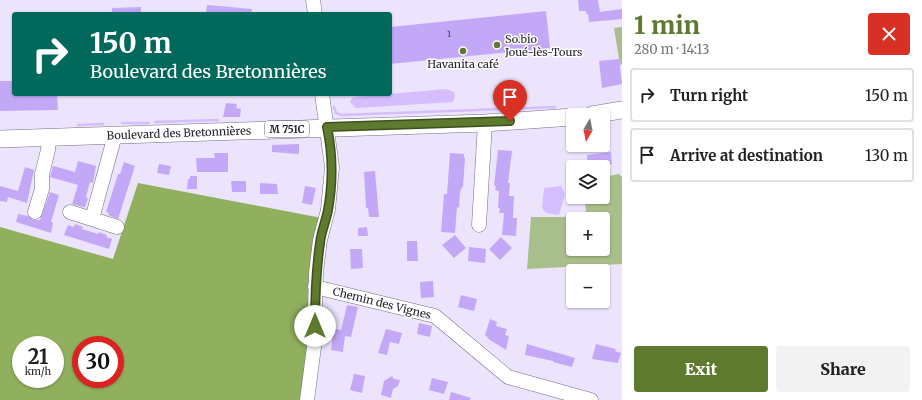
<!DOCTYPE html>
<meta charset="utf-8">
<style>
body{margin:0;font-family:Merriweather,serif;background:#f2f2f2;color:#202124;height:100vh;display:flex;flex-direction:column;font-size:15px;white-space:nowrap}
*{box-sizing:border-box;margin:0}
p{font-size:13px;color:#757577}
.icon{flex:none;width:22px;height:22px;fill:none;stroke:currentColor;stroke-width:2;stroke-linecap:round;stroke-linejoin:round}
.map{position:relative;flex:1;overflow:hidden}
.sheet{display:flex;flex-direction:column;background:#fff;width:300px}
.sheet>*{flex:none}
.guide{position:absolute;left:12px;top:12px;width:380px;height:84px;border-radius:4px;box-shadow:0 1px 3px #0004;background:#00695c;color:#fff;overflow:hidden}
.needle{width:26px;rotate:190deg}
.buttons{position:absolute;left:566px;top:108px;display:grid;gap:8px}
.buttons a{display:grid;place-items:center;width:44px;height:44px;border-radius:4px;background:#fff;box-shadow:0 1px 3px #0004;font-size:20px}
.speed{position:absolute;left:12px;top:336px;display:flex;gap:8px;font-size:20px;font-weight:700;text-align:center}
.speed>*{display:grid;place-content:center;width:52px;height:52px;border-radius:50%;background:#fff;box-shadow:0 1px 3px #0004;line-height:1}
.speed small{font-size:10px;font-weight:400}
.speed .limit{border:6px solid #d22;background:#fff;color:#111}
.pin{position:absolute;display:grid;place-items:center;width:34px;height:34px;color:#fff;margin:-41px -17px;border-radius:50% 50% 50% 0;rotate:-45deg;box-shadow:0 0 4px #0007}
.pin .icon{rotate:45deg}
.me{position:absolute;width:44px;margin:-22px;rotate:0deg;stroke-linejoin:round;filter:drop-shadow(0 0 3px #0008)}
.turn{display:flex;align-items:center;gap:14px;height:84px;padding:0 12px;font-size:18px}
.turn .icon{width:52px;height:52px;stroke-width:2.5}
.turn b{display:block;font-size:28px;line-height:34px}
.round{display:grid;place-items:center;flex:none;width:42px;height:42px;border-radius:4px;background:#f2f2f2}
.headline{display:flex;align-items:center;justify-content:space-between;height:68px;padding:0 12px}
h1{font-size:24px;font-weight:800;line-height:30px;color:#5e7a2e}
.cta{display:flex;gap:8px;margin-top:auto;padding:8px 12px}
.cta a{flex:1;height:46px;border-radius:4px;background:#5e7a2e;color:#fff;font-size:16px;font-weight:800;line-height:46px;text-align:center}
.cta a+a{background:#f2f2f2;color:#202124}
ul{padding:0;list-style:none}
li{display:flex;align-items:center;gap:12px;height:54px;margin:0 8px 6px;padding:0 4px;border:2px solid #e0e0e0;border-radius:4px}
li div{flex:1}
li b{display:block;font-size:15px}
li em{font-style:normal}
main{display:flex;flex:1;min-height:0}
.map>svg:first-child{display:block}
.green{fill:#a9bf8b;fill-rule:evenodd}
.forest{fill:#90b05e;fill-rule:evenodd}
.water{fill:#d4befe}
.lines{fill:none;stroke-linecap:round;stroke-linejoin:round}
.stream{stroke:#d4befe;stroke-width:2.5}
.building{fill:#c4a8f8}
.minor-casing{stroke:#756d86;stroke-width:15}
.major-casing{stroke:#756d86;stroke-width:18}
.minor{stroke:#fff;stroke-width:14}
.major{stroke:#fff;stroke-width:17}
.route-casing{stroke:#3d4f1e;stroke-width:10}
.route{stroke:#5e7a2e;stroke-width:7}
.poi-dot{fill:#5e7a2e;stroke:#fff;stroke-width:1.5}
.labels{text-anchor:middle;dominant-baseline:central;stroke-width:3;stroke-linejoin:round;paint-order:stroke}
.number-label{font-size:9px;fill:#4e4460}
.shield{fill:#fff;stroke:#68656d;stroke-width:1}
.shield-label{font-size:10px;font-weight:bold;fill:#27232e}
.poi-label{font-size:11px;fill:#27232e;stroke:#fff;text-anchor:start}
.street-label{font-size:11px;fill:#27232e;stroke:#fff}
</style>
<main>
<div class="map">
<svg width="622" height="400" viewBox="0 0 622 400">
<rect width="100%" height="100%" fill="#ebe4fc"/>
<!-- green -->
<path class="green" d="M622,27V64L620,65L614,28Z
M619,174L622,177V264L527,269L531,217H586L585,197H603V177ZM573,219H603V249H573Z"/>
<!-- forest -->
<path class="forest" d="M138,183L327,219L307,400H0V227L113,259ZM21,345H55V379H21ZM81,345H115V379H81Z"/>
<!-- water -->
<path class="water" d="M446,89L454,92L455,96L453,102L356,108L350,102L352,98L355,97Z
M561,186L565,194L559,215L546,213L542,208L544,188Z"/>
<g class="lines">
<!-- stream -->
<path class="stream" d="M334,107L336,113L341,115L555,107
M155,122L218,120
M122,123H149
M78,125L103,124"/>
</g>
<!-- building -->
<path class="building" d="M578,0H598L600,12L622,9V19L589,22L588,14H586V11H579Z
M207,5L252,9L251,14H206Z
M141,7V14H112V8Z
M546,11L550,48L390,64V27Z
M619,59L622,84L602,88L599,61Z
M0,81H14V94H57L58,110L0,111Z
M226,103L237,104L236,108L241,109L240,117H223Z
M299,144V154L272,152V145Z
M498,150L512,151L508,183H510L509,196H514L513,218H517L516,236L502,235L504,213H499L500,208H498L499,191L495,190L496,186H494Z
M611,152L612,164L588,167L587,155Z
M214,153H228V172H197L196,158H215Z
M450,153L464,154V158H465L463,187H462L460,192L459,208L457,207L455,233L441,232L444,194H447Z
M78,161L96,166L93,183L90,182L86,197L88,198L85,207H83L72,204L78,185L50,177L53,166L75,172Z
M124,162L135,166L118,219L108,215L109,213L106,212L118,174H120Z
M159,164L171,166L169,175L157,173Z
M25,167L34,170L27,203L8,197L7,202L0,201V186L18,191Z
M375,171L379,217H369L368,208H366L364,172Z
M190,176H197V189H187L188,179H190Z
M231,181H246V192H232Z
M260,183L277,184L278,194H260Z
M305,186L316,188L312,205L302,203Z
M50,192L59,195L51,222L53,223L51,233L16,222L18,214L28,216L33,220H40Z
M75,224L83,227L82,229L98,234L99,232L107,235L106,237L112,239L109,249L64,235L68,225L74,227Z
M367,227L368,236H358V228Z
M455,235L466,248L454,258L442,245Z
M501,237L512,248L500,260L489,249Z
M407,241H417L418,261H407Z
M469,247L486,249L485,263L468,261Z
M350,249H362L363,268L351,269Z
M433,281L434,297L421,298L420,282Z
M461,295L477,299L474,311L458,307Z
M347,305L358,307L351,337L345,336L343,352L331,350L333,334H335L336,329L341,330Z
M490,319L497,322L496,326L507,329L505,335L509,336L506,350L490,340L485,335Z
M419,323L432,326L430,337L417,334Z
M386,329L402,333L399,344L390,342L387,355L378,353Z
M527,344L575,358L572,367L553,362V361L525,355Z
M596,344L616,349L615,351L621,353L618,363L592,359Z
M354,374L365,376L362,393L350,390Z
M392,376L394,379L400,380L398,386L393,389L391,398L381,395L384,381Z
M432,378L448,382L444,394L429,390Z
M451,392L471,398L470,400H449Z"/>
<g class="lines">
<!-- minor casing -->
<g class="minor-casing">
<path id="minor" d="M313,0L315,14
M115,135L92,219L117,227
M35,212L42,189V174L48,150L49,137
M70,212L92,219
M479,225L485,123
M315,287L435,316L508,377L591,400
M307,400L314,347L316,273L320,240L328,210L332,167L322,94"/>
</g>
<!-- major casing -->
<g class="major-casing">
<path id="major" d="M592,115L622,110
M0,139L485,123L573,117"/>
</g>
<!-- minor -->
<use href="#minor" class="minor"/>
<!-- major -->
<use href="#major" class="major"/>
</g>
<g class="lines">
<!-- route casing -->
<g class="route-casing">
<path id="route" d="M315,326C315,298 316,271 320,243C321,232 326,221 328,210C333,182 333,155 327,127L510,121"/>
</g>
<!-- route -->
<use href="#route" class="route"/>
</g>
<!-- markers -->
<g class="poi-dot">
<circle cx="497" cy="45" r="4"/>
<circle cx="463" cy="51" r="4"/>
</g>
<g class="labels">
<!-- number labels -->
<g class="number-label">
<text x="449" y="33">1</text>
</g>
<!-- shield labels -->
<rect class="shield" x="265" y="121" width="44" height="16" rx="3"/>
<g class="shield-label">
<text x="287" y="129">M 751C</text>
</g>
<!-- poi labels -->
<g class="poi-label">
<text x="505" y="39">So.bio<tspan x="505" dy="13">Joué-lès-Tours</tspan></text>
<text x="463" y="64" text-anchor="middle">Havanita café</text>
</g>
<!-- street labels -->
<g class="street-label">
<text transform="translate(179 133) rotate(-2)">Boulevard des Bretonnières</text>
<text transform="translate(382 303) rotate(14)">Chemin des Vignes</text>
</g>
</g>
</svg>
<div class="buttons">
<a><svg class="needle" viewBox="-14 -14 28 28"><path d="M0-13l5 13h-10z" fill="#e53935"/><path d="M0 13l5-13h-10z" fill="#757577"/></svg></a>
<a><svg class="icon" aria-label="layers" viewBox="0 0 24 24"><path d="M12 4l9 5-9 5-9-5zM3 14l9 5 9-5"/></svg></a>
<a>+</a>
<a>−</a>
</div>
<div class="speed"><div>21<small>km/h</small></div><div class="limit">30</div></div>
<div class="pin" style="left:510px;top:121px;background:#d93025"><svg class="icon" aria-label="arrive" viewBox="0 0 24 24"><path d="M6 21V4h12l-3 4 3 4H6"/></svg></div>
<svg class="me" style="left:315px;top:326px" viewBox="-20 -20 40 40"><circle r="19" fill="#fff"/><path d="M0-13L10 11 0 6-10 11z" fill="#5e7a2e"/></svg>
<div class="guide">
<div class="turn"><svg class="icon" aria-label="right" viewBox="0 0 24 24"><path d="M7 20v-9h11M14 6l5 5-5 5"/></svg><div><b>150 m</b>Boulevard des Bretonnières</div></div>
</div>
</div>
<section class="sheet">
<div class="headline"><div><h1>1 min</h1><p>280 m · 14:13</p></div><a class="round" style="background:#d93025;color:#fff"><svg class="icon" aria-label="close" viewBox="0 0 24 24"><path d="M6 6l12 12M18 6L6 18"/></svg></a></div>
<ul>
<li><svg class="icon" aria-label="right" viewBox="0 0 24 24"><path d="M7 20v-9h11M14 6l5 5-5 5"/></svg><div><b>Turn right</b></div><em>150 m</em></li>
<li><svg class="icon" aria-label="arrive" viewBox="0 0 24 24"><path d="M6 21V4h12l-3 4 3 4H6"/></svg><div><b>Arrive at destination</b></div><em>130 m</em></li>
</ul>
<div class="cta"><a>Exit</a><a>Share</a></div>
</section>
</main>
